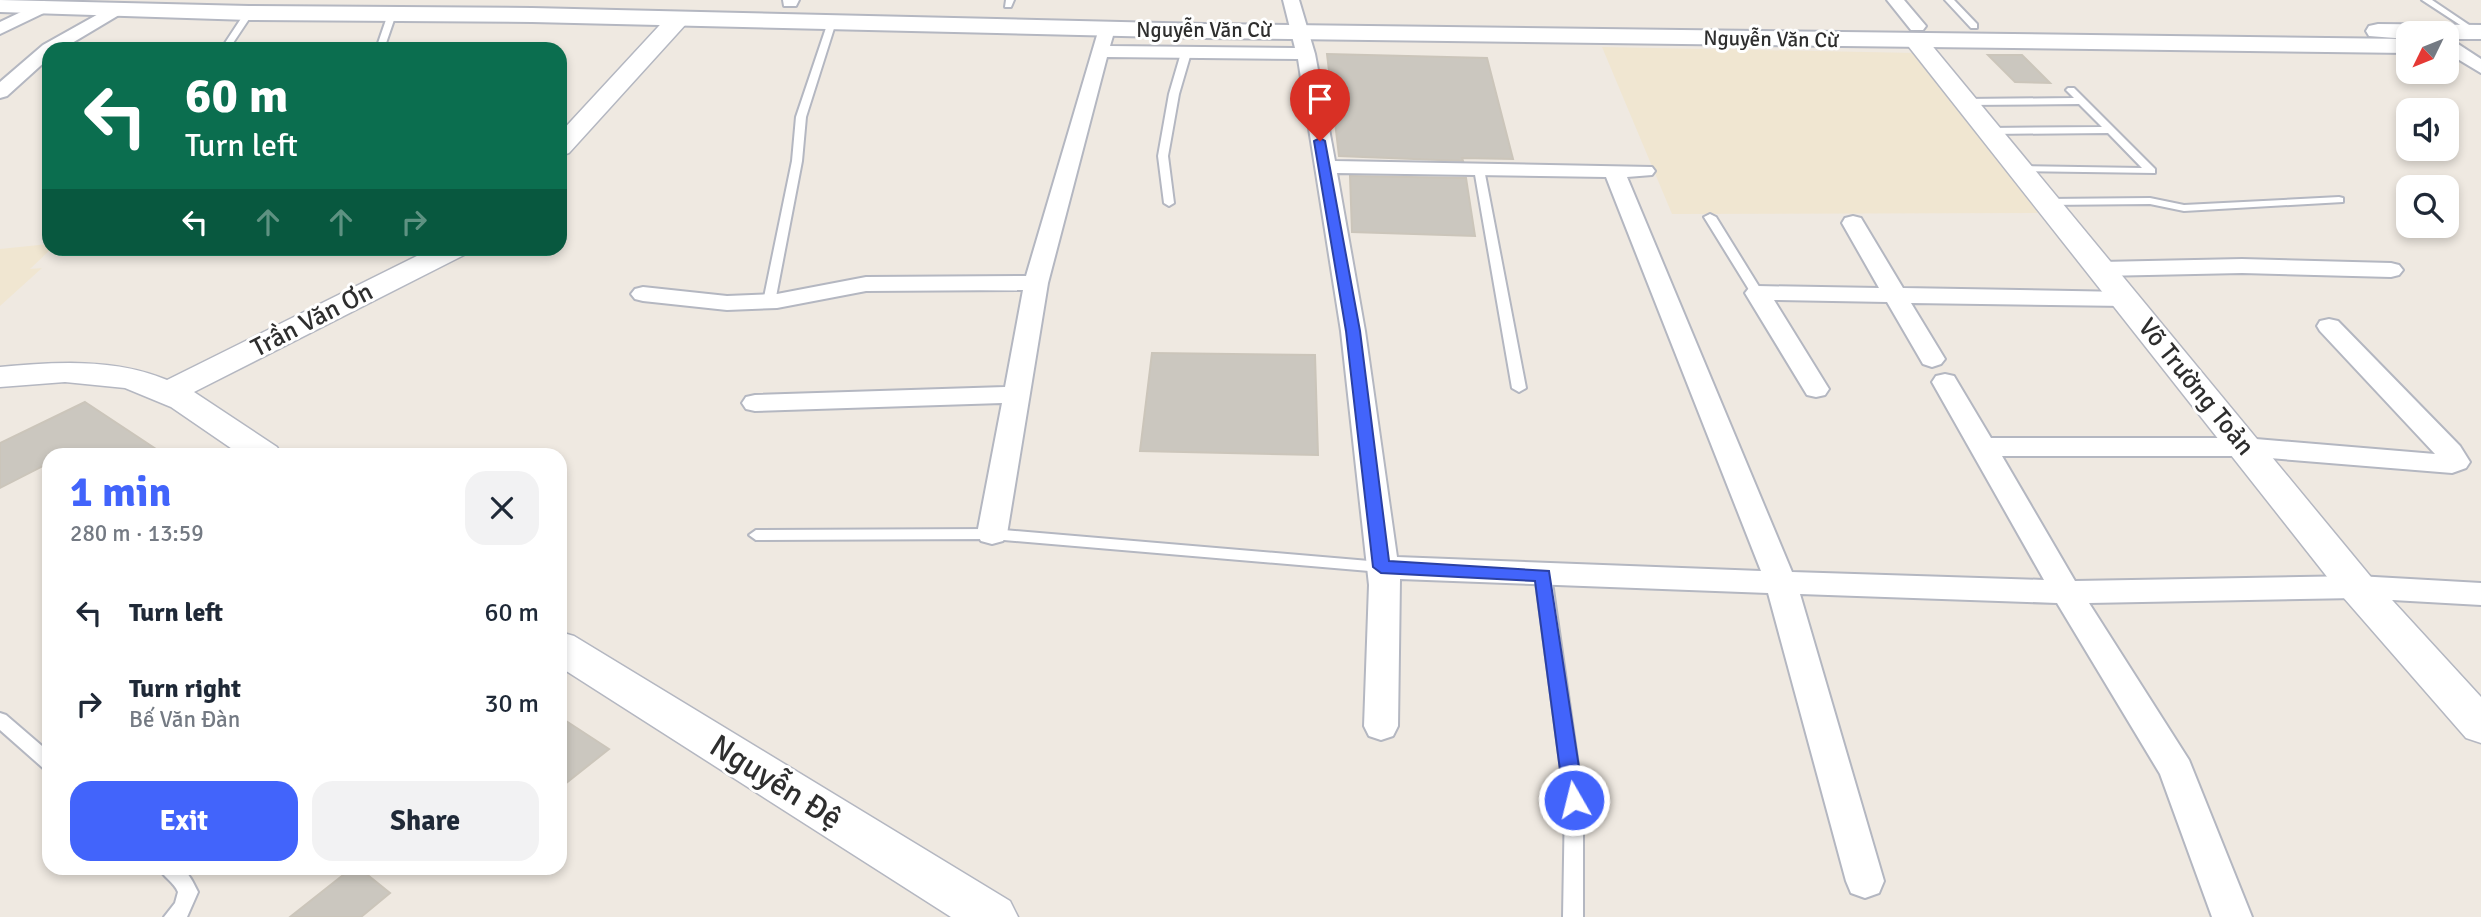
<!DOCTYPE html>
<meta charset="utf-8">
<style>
body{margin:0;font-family:Signika,sans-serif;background:#f2f2f3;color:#1f2937;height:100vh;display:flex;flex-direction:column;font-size:26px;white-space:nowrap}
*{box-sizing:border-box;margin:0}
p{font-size:23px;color:#747a83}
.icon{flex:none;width:38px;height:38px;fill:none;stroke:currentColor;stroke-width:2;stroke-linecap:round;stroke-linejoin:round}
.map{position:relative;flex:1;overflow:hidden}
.details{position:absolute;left:42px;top:448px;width:525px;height:427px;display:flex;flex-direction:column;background:#fff;border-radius:21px;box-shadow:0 4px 10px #0003}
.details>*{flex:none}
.guide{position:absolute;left:42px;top:42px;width:525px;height:214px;border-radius:21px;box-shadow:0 4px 10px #0003;background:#0b6e4f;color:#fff;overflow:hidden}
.needle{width:46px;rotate:227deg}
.fabs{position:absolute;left:2396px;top:21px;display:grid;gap:14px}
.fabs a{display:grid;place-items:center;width:63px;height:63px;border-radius:14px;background:#fff;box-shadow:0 4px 10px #0003;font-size:35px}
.pin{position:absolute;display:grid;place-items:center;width:60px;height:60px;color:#fff;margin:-72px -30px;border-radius:50% 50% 50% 0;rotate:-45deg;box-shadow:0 0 7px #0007}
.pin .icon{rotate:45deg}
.me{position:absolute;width:77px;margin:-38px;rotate:352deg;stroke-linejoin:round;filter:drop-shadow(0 0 5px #0008)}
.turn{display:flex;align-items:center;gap:24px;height:147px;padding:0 28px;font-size:32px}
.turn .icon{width:91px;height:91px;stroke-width:2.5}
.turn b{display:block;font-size:49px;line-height:60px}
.lanes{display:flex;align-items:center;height:66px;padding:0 28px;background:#0003;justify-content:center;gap:35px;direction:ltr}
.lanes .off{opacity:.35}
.round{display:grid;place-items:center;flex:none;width:74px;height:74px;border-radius:21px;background:#f2f2f3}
.head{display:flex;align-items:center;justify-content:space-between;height:119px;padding:0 28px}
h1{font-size:42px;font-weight:700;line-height:52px;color:#4264fb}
.cta{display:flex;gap:14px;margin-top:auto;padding:14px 28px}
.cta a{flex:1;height:80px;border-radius:21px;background:#4264fb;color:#fff;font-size:28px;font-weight:700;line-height:80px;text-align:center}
.cta a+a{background:#f2f2f3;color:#1f2937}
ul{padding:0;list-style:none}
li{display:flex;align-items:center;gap:21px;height:91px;padding:0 28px}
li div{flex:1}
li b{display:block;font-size:26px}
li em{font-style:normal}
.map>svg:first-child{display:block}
.education{fill:#f0e6d1}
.building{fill:#cbc7bf;stroke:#cbc5ba;stroke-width:2}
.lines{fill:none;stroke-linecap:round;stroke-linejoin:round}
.service-casing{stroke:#b4b7c1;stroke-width:4}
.minor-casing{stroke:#b4b7c1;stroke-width:4}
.tertiary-casing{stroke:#b4b7c1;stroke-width:3}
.secondary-casing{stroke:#b4b7c1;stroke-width:4}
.service{fill:#fff;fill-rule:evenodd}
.minor{fill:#fff;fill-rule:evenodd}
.tertiary{fill:#fff;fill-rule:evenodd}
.secondary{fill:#fff;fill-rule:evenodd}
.route{fill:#4264fb;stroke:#2b41a3;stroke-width:2}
.labels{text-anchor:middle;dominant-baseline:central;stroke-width:6;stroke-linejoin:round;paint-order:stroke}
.far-street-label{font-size:21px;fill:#2e2e2e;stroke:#fff}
.street-label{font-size:26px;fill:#2e2e2e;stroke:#fff}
.near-street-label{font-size:32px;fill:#2e2e2e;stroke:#fff}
</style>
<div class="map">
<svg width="2481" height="917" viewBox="0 0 2481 917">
<rect width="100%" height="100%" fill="#efe9e1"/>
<!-- education -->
<path class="education" d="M1602,47L1916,53L2039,213L1672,214Z
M49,244L51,249L30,269L42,268L0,306V249Z"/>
<!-- building -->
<path class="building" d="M1327,54L1487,58L1513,159L1462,158L1463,161L1339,156Z
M1988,55H2022L2050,83L2015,82Z
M1350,176L1466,178L1475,236L1352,232Z
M1152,353L1315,355L1318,455L1140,451Z
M85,402L165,455H49V463L0,488V443Z
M560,717L609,749L560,788Z
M352,868H359L390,893L361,917H290Z"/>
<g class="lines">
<!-- service casing -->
<g class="service-casing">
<path id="service" d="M1006,0H1014L1011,7H1005Z
M1945,0H1954L1977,24V28H1971Z
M2422,0H2432L2481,33L2474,34Z
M246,11L253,13L229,49H221Z
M392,11L396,14L384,49H376L388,14Z
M832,19L836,22L806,117L802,161L775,302L769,306L763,302L792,161L796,117L828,22Z
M1186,50L1191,53L1179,94L1168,156L1174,203L1169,206L1164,203L1158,156L1169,94L1181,53Z
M2068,88H2074L2155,169V173L2016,171V167L2020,166L2142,168L2108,133L1989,134L1984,131L1989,128L2102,127L2079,104L1965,105L1960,102L1965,99L2074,98L2066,90Z
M1479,166L1484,169L1526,388L1519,392L1512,388L1474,169Z
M2339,197L2343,198V202L2184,211L2150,204L2047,205L2042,202L2047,199L2150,198L2184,205Z
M1710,214L1716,217L1763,293L1761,296H1753L1751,293L1704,217Z
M992,529L1381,562L1386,563L1389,567L1386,571L1381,572L992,539L756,540L749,535L756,530Z
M1543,570L1548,571L1551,575L1583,800V917H1563L1565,800L1535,575L1538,571Z
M0,713L6,715L49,752V770L43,768L0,730Z
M159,868C186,868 186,868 198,892L187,917H164L175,903L178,892C174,882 164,878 159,868Z"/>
</g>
<!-- minor casing -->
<g class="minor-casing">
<path id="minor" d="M783,0H799L796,6H784Z
M1283,0H1299L1315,54L1335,161L1652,167L1655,171L1652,175L1627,177L1792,572L2044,580L1932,382L1936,376L1945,374L1954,376L1991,438H2244L2435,454L2320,331L2317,326L2320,321L2329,319L2338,321L2460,446L2470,462L2466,468L2452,473L2244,456H2002L2075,581L2357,576L2481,583V605L2357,598L2089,603L2189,760L2252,917H2212L2160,774L2057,603L1800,594L1884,881L1879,893L1865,898L1851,893L1846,881L1768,593L1400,579L1398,726L1393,736L1381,740L1369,736L1364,726L1369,585L1341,331L1298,59L1107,57L1048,283L1007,534L1003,541L992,544L981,541L977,534L1002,403L755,411L746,409L742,403L746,397L755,395L1005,387L1023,290L866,291L777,308L727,310L643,301L635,299L631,294L635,289L643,287L727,296L777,294L866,277L1026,276L1100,25L1106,24L1115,29L1110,46L1295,48ZM1337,173L1606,177L1761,571L1397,557L1365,331Z
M1887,0H1904L1926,26L1923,30H1911Z
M44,1L52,6L50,10L0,34V22Z
M118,3L124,4L126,8L124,12L62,49H49V58L7,96L0,98V82L43,45Z
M2446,41L2455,42L2481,59V73L2446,52Z
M1853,216L1861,218L1903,288L2126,292L2135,294L2138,299L2135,304L2126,306L1911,303L1945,359L1941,364L1932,367L1923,364L1887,302L1774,300L1829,389L1825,395L1816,397L1807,395L1745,293L1749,288L1757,286L1879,288L1842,223L1845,218Z
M2242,259L2391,263L2399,265L2403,270L2399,275L2391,277L2242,273L2101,276L2093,274L2089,269L2093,264L2101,262Z"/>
</g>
<!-- tertiary casing -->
<g class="tertiary-casing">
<path id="tertiary" d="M678,13L686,14L689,19L686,24L569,153L560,156V133L670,14Z
M1917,35L1925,37L2371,577L2481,697V743L2466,738L2343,597L1909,47L1906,42L1909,37Z
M433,248H470L466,254L194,392L277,447L282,455H241L171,407L125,388L65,382L0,387V367C55,362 115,358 167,380Z
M560,632L574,636L1010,901L1018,917H951L560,667Z"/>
</g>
<!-- secondary casing -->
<g class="secondary-casing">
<path id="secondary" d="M0,0L249,6L532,8L1205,24L2408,39V53L1205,38L532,22L249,20L0,12Z
M2378,24L2481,25V39H2446V33H2408V39L2369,36L2366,31L2369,26Z"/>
</g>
<!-- service -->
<use href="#service" class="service"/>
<!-- minor -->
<use href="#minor" class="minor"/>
<!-- tertiary -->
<use href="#tertiary" class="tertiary"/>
<!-- secondary -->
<use href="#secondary" class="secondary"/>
</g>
<!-- route -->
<path class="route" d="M1320,138L1325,141L1360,331L1389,561L1549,571L1584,800L1581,806L1574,808L1567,806L1564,800L1535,581L1381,573L1373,567L1346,331L1314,141Z"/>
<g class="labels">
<!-- far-street labels -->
<g class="far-street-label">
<text x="1204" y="30">Nguyễn Văn Cừ</text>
<text transform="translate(1771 39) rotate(1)">Nguyễn Văn Cừ</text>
</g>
<!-- street labels -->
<g class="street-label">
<text transform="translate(312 320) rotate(-27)">Trần Văn Ơn</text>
<text transform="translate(2196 387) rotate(51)">Võ Trường Toản</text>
</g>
<!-- near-street labels -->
<g class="near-street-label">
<text transform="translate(776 782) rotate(32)">Nguyễn Đệ</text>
</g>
</g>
</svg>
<div class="fabs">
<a><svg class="needle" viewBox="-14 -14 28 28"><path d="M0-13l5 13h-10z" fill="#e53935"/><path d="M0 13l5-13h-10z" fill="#747a83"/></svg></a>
<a><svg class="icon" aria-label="sound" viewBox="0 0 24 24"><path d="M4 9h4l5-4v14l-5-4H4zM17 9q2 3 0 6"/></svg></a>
<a><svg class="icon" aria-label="search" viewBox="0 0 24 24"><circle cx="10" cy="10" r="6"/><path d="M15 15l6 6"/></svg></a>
</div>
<div class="pin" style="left:1320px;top:141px;background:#d93025"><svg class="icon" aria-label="arrive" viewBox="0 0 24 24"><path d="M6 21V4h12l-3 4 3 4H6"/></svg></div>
<svg class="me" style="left:1574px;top:800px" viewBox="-20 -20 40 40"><circle r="17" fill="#4264fb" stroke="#fff" stroke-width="3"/><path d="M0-11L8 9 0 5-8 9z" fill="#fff"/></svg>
<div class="guide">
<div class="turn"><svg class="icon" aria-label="left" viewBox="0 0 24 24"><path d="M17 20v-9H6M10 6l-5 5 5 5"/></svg><div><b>60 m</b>Turn left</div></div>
<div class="lanes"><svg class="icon" aria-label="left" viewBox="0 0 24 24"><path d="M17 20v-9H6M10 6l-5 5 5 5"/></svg><svg class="icon off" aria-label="ahead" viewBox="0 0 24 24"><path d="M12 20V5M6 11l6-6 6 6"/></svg><svg class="icon off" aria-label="ahead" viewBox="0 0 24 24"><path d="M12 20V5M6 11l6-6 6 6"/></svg><svg class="icon off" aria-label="right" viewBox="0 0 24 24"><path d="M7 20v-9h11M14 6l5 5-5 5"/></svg></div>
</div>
<section class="details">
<div class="head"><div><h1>1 min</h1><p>280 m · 13:59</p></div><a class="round"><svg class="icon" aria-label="close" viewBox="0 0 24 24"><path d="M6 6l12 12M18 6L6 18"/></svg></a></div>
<ul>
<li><svg class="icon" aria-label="left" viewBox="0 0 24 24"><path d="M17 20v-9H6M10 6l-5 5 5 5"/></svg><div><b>Turn left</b></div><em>60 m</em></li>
<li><svg class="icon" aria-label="right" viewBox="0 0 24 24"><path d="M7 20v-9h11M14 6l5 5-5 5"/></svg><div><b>Turn right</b><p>Bế Văn Đàn</p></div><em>30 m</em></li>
</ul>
<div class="cta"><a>Exit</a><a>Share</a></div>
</section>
</div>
